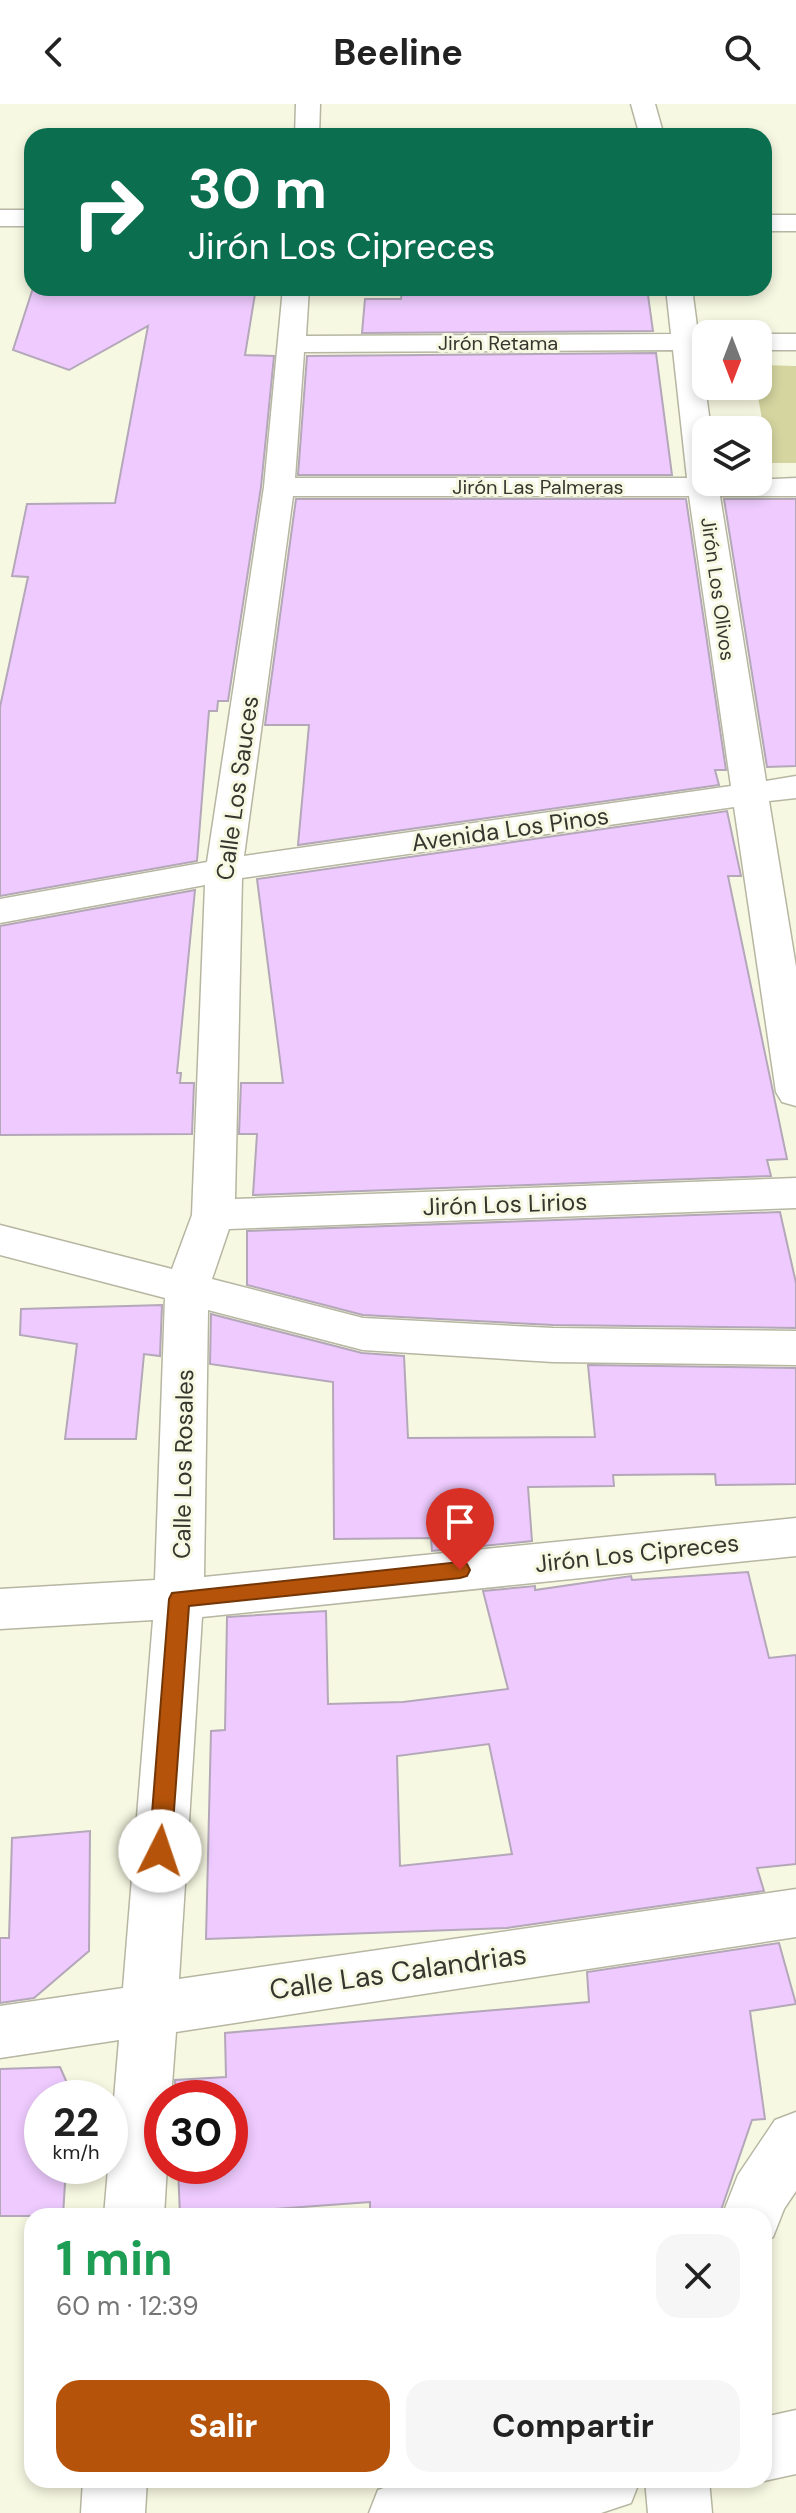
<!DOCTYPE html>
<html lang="es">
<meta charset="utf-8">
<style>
body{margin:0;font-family:"DM Sans",sans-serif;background:#f6f6f6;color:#222;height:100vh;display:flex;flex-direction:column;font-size:30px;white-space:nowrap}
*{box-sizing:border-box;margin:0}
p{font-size:26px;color:#767676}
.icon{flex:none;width:44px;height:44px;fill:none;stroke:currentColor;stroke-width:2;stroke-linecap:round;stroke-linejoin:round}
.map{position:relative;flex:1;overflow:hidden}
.side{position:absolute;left:24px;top:2104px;width:748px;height:280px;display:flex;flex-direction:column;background:#fff;border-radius:24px;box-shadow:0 4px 12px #0003}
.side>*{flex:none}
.hud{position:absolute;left:24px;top:24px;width:748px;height:168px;border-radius:24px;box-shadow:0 4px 12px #0003;background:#0b6e4f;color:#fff;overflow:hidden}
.needle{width:52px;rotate:180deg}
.fabs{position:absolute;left:692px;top:216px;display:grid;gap:16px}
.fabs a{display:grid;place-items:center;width:80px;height:80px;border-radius:16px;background:#fff;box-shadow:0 4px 12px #0003;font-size:40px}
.speed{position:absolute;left:24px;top:1976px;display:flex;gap:16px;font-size:40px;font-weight:700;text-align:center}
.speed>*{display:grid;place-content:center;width:104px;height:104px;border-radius:50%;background:#fff;box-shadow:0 4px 12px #0003;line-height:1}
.speed small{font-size:20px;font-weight:400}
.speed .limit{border:12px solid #d22;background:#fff;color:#111}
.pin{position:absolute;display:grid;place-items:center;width:68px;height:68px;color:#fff;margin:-82px -34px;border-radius:50% 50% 50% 0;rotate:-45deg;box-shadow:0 0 8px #0007}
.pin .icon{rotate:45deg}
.me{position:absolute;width:88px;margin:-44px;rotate:4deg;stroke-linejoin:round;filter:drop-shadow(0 0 6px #0008)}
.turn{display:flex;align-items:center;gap:28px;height:168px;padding:0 32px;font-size:36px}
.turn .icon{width:104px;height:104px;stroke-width:2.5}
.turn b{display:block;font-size:56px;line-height:68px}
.round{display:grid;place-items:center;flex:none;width:84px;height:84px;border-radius:24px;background:#f6f6f6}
.summary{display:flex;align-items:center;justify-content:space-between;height:136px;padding:0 32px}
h1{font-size:48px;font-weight:700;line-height:60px;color:#1e9e55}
.primary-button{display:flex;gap:16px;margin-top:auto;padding:16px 32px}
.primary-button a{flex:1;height:92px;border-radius:24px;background:#b45309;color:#fff;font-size:32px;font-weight:700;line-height:92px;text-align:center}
.primary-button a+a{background:#f6f6f6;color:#222}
header{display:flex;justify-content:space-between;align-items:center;height:104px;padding:0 32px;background:#fff;font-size:36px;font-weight:700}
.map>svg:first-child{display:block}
.green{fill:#d4d59f}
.building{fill:#eecafe;stroke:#b3a7b9;stroke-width:2;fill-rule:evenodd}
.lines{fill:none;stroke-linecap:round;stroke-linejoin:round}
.minor-casing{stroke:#b6b6a2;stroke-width:3}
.minor{fill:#fff;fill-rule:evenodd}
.route{fill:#b45309;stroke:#753606;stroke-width:2}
.labels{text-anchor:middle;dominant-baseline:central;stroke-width:6;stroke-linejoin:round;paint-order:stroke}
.far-street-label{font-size:20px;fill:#35362e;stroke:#f7f8e2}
.street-label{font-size:24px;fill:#35362e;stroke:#f7f8e2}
.near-street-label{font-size:28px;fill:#35362e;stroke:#f7f8e2}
</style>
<header><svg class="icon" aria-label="back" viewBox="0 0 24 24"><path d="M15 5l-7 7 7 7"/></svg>Beeline<svg class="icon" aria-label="search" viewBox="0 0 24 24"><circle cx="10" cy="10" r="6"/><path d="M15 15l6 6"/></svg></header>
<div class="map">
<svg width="796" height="2409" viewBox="0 0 796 2409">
<rect width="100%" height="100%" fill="#f7f8e2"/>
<!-- green -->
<path class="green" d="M758,261L796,262V359H770L756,282Z"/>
<!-- building -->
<path class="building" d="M33,184H216L207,189L255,190L245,251L274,252L261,383L228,597H218L217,607H209L197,757L0,792V603L28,473L12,472L27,400L115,399L148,222L69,266L13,246Z
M402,184H647L653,227L362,229L365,195H401Z
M656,249L672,371H298L307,252Z
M296,395H686L726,666H715L719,681L298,741L309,621H265Z
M724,395H796V662L767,663Z
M727,707L741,772H728L787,1055L767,1056L771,1072L253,1091L257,1030H239L241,979H283L257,775Z
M195,786L177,969H181L180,979H194L192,1030L0,1031V822Z
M780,1108L796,1179V1224L553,1221L363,1211L247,1181V1127Z
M162,1201L160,1252L144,1250L136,1335H65L77,1240L20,1231L21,1205Z
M211,1210L362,1249L404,1252L408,1334L595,1333L588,1261L796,1264V1380L716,1381L715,1370L613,1371L614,1382L528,1383L532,1437L432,1447L431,1434L334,1435L333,1278L210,1260Z
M748,1468L769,1554L796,1551V1760L757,1764L764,1787L507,1824L206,1835L211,1627L225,1626L227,1513L326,1507L328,1600L403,1598L508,1585L483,1487L535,1482V1486L631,1472L632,1476ZM489,1640L512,1750L400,1762L397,1652Z
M90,1727L89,1847L34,1894L0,1899V1834H9L12,1734Z
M779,1839L796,1900L750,1907L765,2015L752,2016L719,2112H370V2098L180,2112L178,2062H230V1994H176L175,1976L226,1973L225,1929L589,1898L587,1868Z
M60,1963L71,1988L70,1994H42V2062H66L63,2112H0V1965Z"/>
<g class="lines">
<!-- minor casing -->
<g class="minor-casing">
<path id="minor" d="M296,0H320L319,32H295Z
M631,0H655L664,32H640Z
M0,106H32V122H0Z
M764,111H796V127H764Z
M283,184H309L306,232L671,230L666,184H692L698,230H707L706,246H700L711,326H706V378L796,374V392H720L766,677L796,672V694L769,697L796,863V1002L782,998L776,988L734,703L242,774L235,1095L796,1074V1104L229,1125L212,1175L363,1214L553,1224L796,1227V1261L553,1258L363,1246L208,1206L204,1473L796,1414V1452L202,1513L179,1875L796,1785V1833L176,1928L171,1994H162V2062H167L164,2112H104L119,1936L0,1954V1902L123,1884L153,1516L0,1525V1485L155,1476L165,1194L0,1151V1121L172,1165L192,1111L205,781L0,819V795L207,758L264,383ZM673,246L687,374H295L304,248ZM293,392H689L731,682L244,752Z
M758,230H796V246H758Z
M796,2008V2087L784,2105L773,2133L764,2136V2112H722L738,2071L775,2016Z
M796,2306V2370L764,2377L762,2376L764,2313Z
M83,2376H147L145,2409H81Z
M406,2376H640L631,2399L601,2409H369L378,2386Z
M645,2376H709L712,2409H648Z"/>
</g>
<!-- minor -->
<use href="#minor" class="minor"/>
</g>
<!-- route -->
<path class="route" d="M460,1458L467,1460L470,1466L467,1472L460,1474L189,1502L171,1747L168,1754L160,1757L152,1754L149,1747L169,1495L172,1489Z"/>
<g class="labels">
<!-- far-street labels -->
<g class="far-street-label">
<text x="498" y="239">Jirón Retama</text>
<text x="538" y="383">Jirón Las Palmeras</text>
<text transform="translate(718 485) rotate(82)">Jirón Los Olivos</text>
</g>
<!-- street labels -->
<g class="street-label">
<text transform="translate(237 684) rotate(-82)">Calle Los Sauces</text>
<text transform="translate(510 725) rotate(-8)">Avenida Los Pinos</text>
<text transform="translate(505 1100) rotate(-2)">Jirón Los Lirios</text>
<text transform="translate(183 1360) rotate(-89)">Calle Los Rosales</text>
<text transform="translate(637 1449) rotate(-6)">Jirón Los Cipreces</text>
</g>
<!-- near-street labels -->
<g class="near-street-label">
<text transform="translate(398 1868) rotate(-8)">Calle Las Calandrias</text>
</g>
</g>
</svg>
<div class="fabs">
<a><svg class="needle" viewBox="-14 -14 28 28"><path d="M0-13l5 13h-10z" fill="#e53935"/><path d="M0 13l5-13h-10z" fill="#767676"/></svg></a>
<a><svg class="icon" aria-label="layers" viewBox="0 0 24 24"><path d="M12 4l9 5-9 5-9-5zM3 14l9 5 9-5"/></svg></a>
</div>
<div class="speed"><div>22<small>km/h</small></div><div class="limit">30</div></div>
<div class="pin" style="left:460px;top:1466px;background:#d93025"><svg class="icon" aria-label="arrive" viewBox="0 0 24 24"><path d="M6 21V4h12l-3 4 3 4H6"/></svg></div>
<svg class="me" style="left:160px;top:1747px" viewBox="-20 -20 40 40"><circle r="19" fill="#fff"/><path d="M0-13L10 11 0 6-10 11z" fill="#b45309"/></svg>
<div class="hud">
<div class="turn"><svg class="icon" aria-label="right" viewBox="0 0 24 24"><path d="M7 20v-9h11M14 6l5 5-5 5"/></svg><div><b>30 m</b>Jirón Los Cipreces</div></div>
</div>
<section class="side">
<div class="summary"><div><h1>1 min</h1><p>60 m · 12:39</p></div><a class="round"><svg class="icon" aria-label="close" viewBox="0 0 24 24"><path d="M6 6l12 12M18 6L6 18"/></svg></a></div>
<div class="primary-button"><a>Salir</a><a>Compartir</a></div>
</section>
</div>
